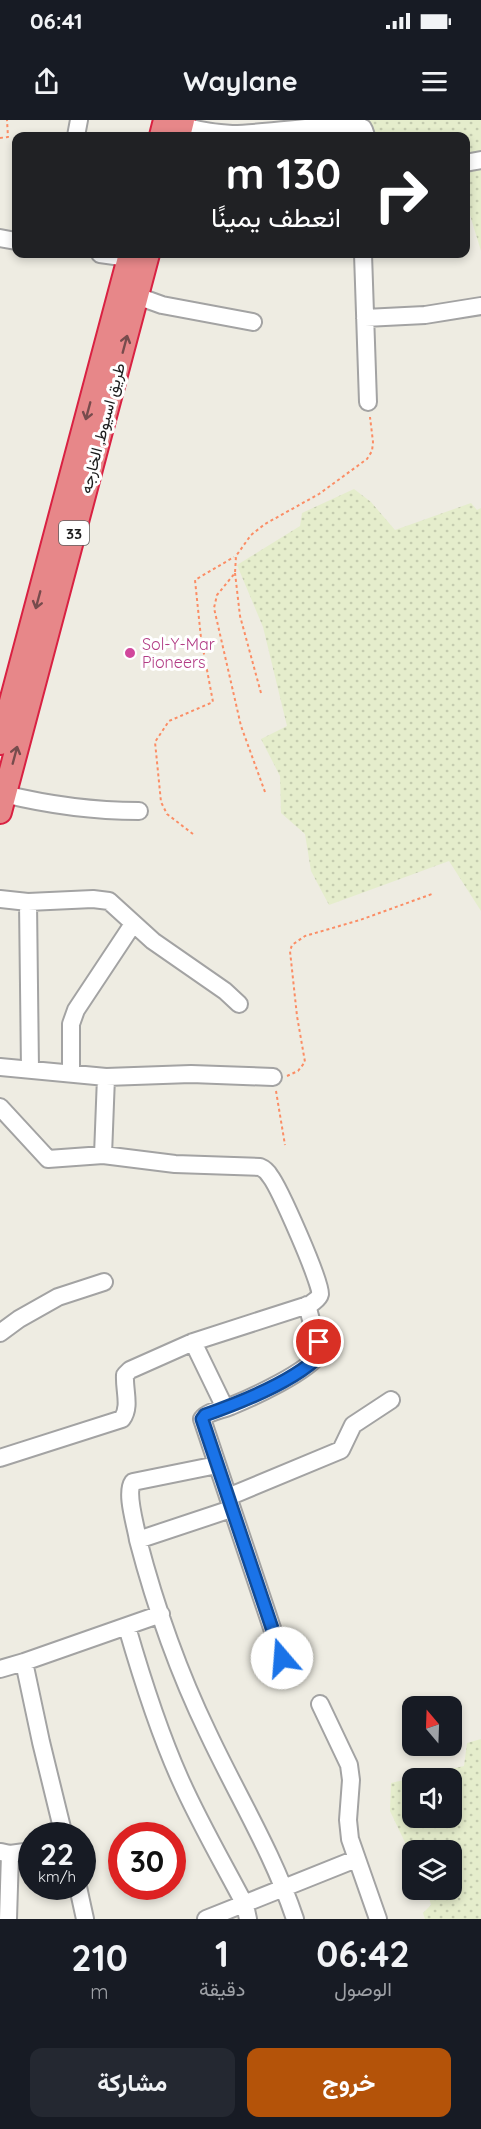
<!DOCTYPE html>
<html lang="ar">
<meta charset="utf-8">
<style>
body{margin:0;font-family:Quicksand,Vazirmatn,sans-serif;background:#242831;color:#f1f3f6;direction:rtl;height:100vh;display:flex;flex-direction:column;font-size:22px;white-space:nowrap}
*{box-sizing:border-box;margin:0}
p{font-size:20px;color:#9ea1a6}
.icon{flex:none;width:33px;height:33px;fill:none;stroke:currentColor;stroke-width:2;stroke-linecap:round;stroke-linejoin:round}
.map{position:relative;height:1799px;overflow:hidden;direction:ltr}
.sheet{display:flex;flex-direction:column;background:#171b24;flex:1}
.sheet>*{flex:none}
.banner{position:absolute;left:12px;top:12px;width:458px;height:126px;border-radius:12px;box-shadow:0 3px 9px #0003;direction:rtl;background:#202124;color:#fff;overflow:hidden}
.needle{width:39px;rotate:341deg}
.controls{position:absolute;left:402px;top:1576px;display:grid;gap:12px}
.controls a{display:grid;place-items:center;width:60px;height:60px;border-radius:12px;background:#171b24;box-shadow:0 3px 9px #0003;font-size:30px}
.speed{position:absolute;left:18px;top:1702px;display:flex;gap:12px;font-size:30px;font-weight:700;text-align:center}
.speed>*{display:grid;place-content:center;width:78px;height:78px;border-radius:50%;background:#171b24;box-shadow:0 3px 9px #0003;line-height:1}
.speed small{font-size:15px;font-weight:400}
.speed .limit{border:9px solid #d22;background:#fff;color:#111}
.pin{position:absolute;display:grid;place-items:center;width:51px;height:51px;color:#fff;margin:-26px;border:3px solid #fff;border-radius:50%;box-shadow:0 2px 6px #0007}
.me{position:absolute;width:66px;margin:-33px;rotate:342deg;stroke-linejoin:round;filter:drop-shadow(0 0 4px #0008)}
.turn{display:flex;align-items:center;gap:21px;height:126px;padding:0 30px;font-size:27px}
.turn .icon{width:78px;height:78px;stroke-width:2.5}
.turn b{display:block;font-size:42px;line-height:51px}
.eta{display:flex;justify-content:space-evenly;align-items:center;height:102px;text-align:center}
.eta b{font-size:36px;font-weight:700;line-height:42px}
.cta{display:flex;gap:12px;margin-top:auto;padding:12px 30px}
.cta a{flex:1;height:69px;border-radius:12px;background:#b45309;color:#fff;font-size:24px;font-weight:700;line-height:69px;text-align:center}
.cta a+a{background:#242831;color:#f1f3f6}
.status{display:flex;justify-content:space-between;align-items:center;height:42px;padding:0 30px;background:#171b24;direction:ltr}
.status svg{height:16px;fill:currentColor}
header{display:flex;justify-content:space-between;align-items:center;height:78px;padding:0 30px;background:#171b24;font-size:27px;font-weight:700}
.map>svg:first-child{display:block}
.farmland{fill:url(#farmland-dots);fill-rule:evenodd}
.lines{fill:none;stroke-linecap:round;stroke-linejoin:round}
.minor-casing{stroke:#a3a3a3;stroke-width:20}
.highway-casing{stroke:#d92142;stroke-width:26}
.path{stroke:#fb8d65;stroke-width:2;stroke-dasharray:3 3;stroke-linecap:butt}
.minor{stroke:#fff;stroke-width:16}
.highway{stroke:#e78789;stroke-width:22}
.oneway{stroke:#774c4d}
.route-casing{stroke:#114b97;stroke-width:15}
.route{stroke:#1a73e8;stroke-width:10}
.hotel-dot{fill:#d1479c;stroke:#fff;stroke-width:2}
.labels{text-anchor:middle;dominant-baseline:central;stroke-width:6;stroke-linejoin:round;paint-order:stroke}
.shield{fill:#fff;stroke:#606060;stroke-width:1.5}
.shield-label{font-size:15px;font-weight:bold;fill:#1c1c1c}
.street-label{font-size:16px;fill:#1c1c1c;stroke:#fff}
.hotel-label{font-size:16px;fill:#b23c85;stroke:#fff;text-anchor:start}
</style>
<div class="status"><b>06:41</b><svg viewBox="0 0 49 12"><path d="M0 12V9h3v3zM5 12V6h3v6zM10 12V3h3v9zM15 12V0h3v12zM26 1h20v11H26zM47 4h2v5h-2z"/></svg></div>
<header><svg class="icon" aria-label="menu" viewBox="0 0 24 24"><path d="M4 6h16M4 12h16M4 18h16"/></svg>Waylane<svg class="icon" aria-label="share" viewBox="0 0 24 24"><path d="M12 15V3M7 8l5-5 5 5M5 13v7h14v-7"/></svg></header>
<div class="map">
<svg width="481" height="1799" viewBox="0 0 481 1799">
<defs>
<pattern id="farmland-dots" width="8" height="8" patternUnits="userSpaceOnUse" patternTransform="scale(1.5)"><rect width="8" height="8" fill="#e5edcc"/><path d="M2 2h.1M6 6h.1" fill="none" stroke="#c4cbaf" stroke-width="1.8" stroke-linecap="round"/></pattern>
</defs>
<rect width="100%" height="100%" fill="#eeece2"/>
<!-- farmland -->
<path class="farmland" d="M358,0H481V131L470,95L467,59H465V16H358Z
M354,369L371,382L395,410L471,383L477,390L481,388V791L449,741L329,785L311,751L305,714L281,693L280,656L261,619L287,606L263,507L237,445L300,406L302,393Z
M481,1619V1799H425L423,1793L431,1785L427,1770H452V1731H412V1737L390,1691L391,1663L464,1646L467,1623ZM412,1659H452V1698H412Z"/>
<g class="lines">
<!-- minor casing -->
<g class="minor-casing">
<path id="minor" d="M182,5C198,11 215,13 232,14C255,15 349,0 363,8C365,11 365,13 366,16
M76,16L79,0
M465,43L481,40
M0,118L16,121
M100,134L129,138
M363,134L368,282
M137,176L162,185L253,202
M365,198L425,195L481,186
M4,674C49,685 93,691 139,691
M0,779L28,782
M0,947L106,957L191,954L273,957
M30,950L28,782L93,779L109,781L153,821L225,871L239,884
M71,953V904L76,890L133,804
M0,987L48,1039L103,1035L175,1044L260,1047C265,1049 267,1051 270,1056C279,1067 322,1164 320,1174C319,1179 314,1181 311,1184L193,1222L130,1250L125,1255C124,1270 131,1287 122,1299L0,1338
M103,1035L106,957
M0,1213L19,1199L58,1177L104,1162
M193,1222L225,1288
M228,1377L341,1330L353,1305L391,1280
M231,1389L138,1420C155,1485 179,1553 208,1613C237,1675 273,1733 295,1799
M138,1420C136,1406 125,1373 133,1362L217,1345
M127,1507C142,1559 158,1610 180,1659C199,1702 223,1743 245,1785L248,1799
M282,1538L202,1299C208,1291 222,1290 231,1286C253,1277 308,1252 320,1233L307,1185
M24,1542L41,1622L64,1716
M0,1549L24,1542L161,1494
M320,1584L349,1645L351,1660L348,1700L350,1719L378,1799
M1,1732L10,1734L32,1731
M78,1767L85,1799
M8,1799L10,1734
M206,1799L356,1739"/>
</g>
<!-- highway casing -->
<g class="highway-casing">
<path id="highway" d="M161,16L165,0
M179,16L183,0
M0,623L130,134
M0,692L148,134"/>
</g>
<!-- path -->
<path class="path" d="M0,18L8,17L7,0
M235,453L240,496L261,573
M265,672L241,606L214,488L217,475L235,453L236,436L251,415L265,404L319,374L367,339L372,331L373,322L370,297
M193,714L167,694L161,682L155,622L169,601L213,582L201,518L195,460L234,437
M287,956L298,951L305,942L297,896L290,831L292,825L305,816L360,800L432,774
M276,971L285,1025"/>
<!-- minor -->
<use href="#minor" class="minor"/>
<!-- highway -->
<use href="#highway" class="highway"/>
</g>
<!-- one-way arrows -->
<defs><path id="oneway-shaft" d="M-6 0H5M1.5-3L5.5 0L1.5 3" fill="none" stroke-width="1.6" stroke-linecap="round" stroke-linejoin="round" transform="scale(1.5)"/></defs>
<g class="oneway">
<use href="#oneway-shaft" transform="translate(125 224) rotate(-75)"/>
<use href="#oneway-shaft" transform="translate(88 291) rotate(105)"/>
<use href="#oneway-shaft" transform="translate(38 480) rotate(105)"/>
<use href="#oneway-shaft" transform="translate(15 635) rotate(-75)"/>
</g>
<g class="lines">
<!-- route casing -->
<g class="route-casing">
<path id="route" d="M282,1538L202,1299L205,1295C239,1283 295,1261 320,1235L319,1222"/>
</g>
<!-- route -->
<use href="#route" class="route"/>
</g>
<!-- markers -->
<circle class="hotel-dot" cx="130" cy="533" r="6"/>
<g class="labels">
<!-- shield labels -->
<rect class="shield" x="59" y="401" width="30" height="24" rx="4.5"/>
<g class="shield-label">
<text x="74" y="413">33</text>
</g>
<!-- street labels -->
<g class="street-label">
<text transform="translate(102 308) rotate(-75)">طريق اسيوط, الخارجه</text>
</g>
<!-- hotel labels -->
<g class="hotel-label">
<text x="142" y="524">Sol-Y-Mar<tspan x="142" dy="18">Pioneers</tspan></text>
</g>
</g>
</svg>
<div class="controls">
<a><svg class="needle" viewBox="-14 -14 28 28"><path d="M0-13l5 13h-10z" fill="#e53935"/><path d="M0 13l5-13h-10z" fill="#9ea1a6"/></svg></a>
<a><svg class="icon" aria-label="sound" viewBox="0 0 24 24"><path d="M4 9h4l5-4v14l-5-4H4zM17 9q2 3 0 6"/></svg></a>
<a><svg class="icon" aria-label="layers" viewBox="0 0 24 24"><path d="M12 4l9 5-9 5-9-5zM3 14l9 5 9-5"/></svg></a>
</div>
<div class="speed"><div>22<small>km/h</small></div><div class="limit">30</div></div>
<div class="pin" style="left:319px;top:1222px;background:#d93025"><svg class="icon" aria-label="arrive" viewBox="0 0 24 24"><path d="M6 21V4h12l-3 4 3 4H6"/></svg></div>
<svg class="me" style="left:282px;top:1538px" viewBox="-20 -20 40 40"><circle r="19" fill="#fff"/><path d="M0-13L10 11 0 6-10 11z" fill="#1a73e8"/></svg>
<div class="banner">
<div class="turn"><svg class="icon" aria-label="right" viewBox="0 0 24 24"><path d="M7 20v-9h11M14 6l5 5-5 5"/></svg><div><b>130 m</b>انعطف يمينًا</div></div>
</div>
</div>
<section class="sheet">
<div class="eta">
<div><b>06:42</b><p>الوصول</p></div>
<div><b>1</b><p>دقيقة</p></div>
<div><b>210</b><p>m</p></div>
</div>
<div class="cta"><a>خروج</a><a>مشاركة</a></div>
</section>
